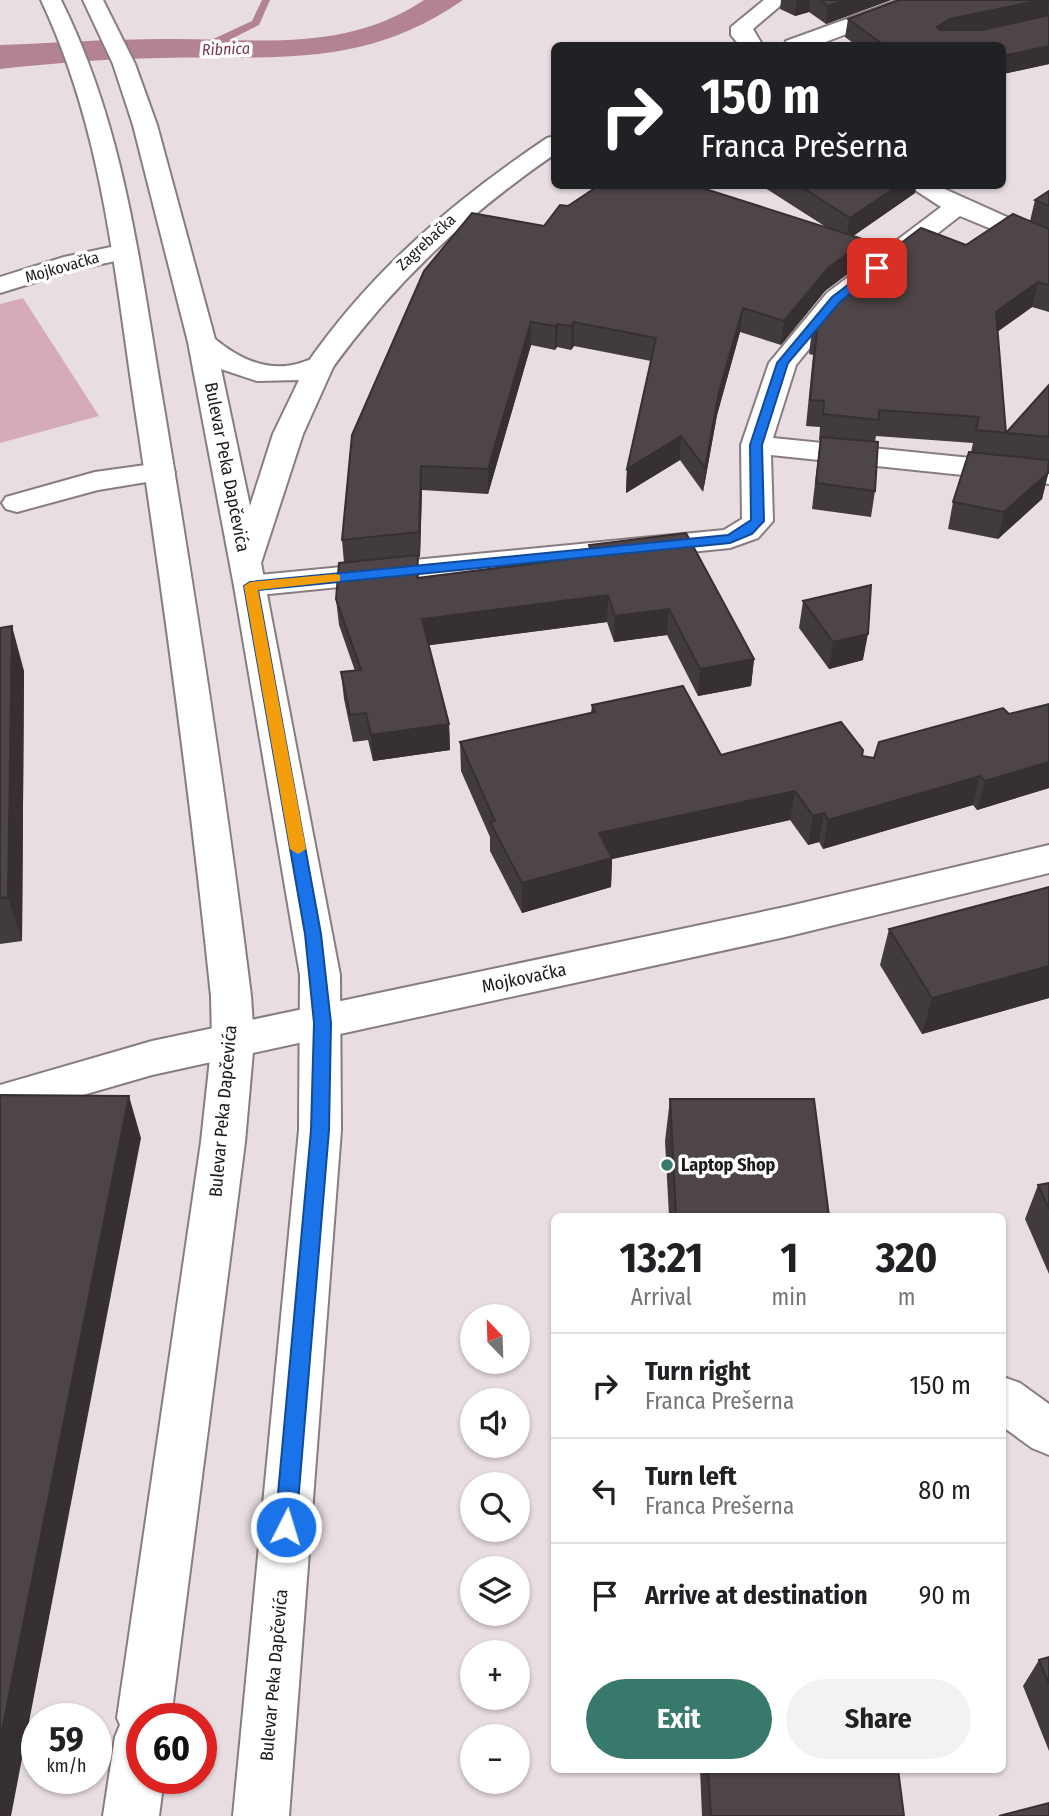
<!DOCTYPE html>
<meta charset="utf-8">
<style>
body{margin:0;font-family:"Fira Sans Condensed",sans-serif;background:#f2f2f2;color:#202124;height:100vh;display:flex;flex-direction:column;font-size:26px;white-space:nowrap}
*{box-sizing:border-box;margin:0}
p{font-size:23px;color:#757577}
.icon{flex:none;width:38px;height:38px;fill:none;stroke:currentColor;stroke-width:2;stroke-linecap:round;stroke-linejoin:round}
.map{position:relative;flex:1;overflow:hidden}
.side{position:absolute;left:551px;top:1213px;width:455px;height:560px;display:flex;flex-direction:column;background:#fff;border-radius:10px;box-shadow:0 2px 5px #0004}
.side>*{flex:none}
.guide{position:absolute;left:551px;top:42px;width:455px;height:147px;border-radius:10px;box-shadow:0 2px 5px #0004;background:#202124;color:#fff;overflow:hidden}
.needle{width:46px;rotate:337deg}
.fabs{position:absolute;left:460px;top:1304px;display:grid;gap:14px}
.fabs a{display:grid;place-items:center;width:70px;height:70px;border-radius:50%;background:#fff;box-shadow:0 2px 5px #0004;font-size:35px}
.speed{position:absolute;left:21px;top:1703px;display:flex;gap:14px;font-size:35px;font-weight:700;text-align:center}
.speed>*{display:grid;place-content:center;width:91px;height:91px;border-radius:50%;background:#fff;box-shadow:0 2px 5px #0004;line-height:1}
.speed small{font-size:18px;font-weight:400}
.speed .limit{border:10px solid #d22;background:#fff;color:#111}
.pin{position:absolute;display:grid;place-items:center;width:60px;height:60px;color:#fff;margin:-30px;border-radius:14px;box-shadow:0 4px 10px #0006}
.me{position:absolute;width:77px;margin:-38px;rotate:5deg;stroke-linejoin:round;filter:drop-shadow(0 0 5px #0008)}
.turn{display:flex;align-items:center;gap:24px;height:147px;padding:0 35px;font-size:32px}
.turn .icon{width:91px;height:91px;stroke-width:2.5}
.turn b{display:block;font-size:49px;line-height:60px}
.eta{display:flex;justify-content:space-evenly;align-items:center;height:119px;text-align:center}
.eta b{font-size:42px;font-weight:700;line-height:49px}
.primary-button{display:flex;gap:14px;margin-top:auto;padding:14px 35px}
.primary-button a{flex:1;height:80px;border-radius:42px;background:#377a6c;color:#fff;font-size:28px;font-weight:700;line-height:80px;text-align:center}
.primary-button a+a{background:#f2f2f2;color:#202124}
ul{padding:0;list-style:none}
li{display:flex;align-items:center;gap:21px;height:105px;padding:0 35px;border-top:2px solid #e0e0e0}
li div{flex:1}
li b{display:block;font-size:26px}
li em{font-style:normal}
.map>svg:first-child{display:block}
.green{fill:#d6abb8}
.water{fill:#b38293}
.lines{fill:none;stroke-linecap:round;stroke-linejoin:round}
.stream{fill:#b38293;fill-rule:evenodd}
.minor-casing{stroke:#877d80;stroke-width:4}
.major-casing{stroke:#877d80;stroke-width:4}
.minor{fill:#fff;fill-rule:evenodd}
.major{fill:#fff;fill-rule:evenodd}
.wall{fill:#423b3d;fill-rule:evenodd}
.shaded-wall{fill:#363032}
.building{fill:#4d4547;stroke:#363032;stroke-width:2}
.route{fill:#1a73e8;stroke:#114b97;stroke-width:2}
.slow{fill:#f59e0b}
.poi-dot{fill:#377a6c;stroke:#fff;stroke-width:2.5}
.labels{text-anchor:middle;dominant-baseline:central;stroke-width:7;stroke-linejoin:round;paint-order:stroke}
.far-water-label{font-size:16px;font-style:italic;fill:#783851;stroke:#fff}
.far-street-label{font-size:16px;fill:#1e1a1b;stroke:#fff}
.street-label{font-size:18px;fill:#1e1a1b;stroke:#fff}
.poi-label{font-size:18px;font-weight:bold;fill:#1e1a1b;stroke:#fff;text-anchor:start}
</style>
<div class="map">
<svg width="1049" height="1816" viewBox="0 0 1049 1816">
<rect width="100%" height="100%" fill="#e8dde0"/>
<!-- green -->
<path class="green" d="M23,298L99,416L0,443V304Z"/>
<!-- water -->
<path class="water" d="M424,0H463C362,70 275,55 160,58C107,59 53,63 0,69V45C55,43 110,39 165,39C256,38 343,54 424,0Z"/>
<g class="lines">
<!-- stream -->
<path class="stream" d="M262,0H270L259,25C248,30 208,52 201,52V48L211,40L252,21Z"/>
<!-- minor casing -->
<g class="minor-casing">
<path id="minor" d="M764,0H787L753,29L763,46H740L731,35V27Z
M899,0H928L925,4L815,46H784L786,41Z
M555,136V154C466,215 393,284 330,371H310L306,365C370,272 453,201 547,138Z
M909,186H938L1049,236V253L960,216L845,305L796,365L773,438L1049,466V484L771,455L773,521L758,538L730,548L250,596L239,593L234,586L239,579L250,576L724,530L742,519L741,445L769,363L827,293L941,207Z
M125,244L134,247L138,252L134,257L78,269L0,293V277L64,257Z
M160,463L171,466L175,472L171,478L98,490L17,512L6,509L2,503L6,497L95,472Z
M1049,845V873L785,937L152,1075L0,1119V1085L152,1041L785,907Z
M1003,1377L1020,1383L1049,1404V1455L1032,1448L1003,1427Z"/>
</g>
<!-- major casing -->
<g class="major-casing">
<path id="major" d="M41,0H61C127,133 140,270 165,414C197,608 227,801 251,996L254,1040L245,1142L171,1718H142V1778H164L159,1816H103L115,1737L120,1725L117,1718L201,1142L212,1040L211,996C191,802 165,608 136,415C114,271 104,134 41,0Z
M83,0H103L135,64L157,125L215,339C238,358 266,372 297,364C310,360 317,356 330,359L334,365L303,434L261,563L340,975L341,1130L289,1816H233L299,1130L300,975L234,586L188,342L133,125L113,64ZM221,369L257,381L299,380L273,434L250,506Z"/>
</g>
<!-- minor -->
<use href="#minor" class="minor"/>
<!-- major -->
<use href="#major" class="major"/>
</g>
<!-- wall -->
<path class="wall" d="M781,0H891L826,24L809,12L795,16L780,9Z
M1049,0V64L1003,74V46H857L845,37L848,19ZM1027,20L982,30H979Z
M762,186H916L915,193L853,236L862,263L825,291L781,345L740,332L717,415L703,492L680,460L626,493L627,469L651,361L574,346L571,350L557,347L555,350L531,345L488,494L422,490L420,557H418L419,578L588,556L589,545L754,659L751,686L698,696L667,635L614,642L607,622L429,645L449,724L450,750L373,761L368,740L353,742L344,699L341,672L355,671L339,625L336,599L344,563L342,540L544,226L568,206L826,227Z
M1049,191V312L1032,307L997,332L1006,433L1049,385V471L1042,499L998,539L948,529L953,502L971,452L973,443L876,436L875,442V491L871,517L812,509L820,440H819L820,427L806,426L813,355L809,354L812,329L966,245L1030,221L1035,200Z
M803,601L863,660L829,669L799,628Z
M0,628L24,671L22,941L0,944Z
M1049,704V788L977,810L973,805L823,849L819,842L808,845L790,820L612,859L611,887L522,913L490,851V837L461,771L460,742L591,713L592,705L721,755L862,756L874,758L1009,714Z
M1049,887V998L922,1034L880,965L889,929Z
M670,1099L829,1216H669L665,1141Z
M1049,1183V1274L1025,1219L1038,1185Z
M1049,1657V1751L1023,1686L1039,1660Z
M700,1769H898L904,1816H702Z"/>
<!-- shaded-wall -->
<path class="shaded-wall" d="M796,0H810L809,12L795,16Z
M844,0H891L826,24L828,6Z
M1041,0H1049L1048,15L946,37L937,27L950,19Z
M1049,46V64L1003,74V56Z
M897,186H916L915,193L846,241L850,218Z
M866,240L862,263L825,291L781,345L784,321L828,268Z
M1038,282L1032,307L990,337L996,312Z
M743,308L740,332L717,415L703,492L705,468L719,392Z
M531,322V345L488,494V469Z
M574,322V346L571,350V326Z
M558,324L557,347L555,350V326Z
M681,436L680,460L626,493L627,469Z
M421,466L422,490L420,557L419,532Z
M1048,473L1042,499L998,539L1004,512Z
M608,595L607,622L424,646L422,619Z
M669,609L667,635L614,642L615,616Z
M12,626L24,671L22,941L8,897Z
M868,634L863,660L829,669L833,642Z
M754,659L751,686L698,696L700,669Z
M449,724L450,750L373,761L371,735Z
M1049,762V788L977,810L985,781Z
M980,776L973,805L823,849L828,820Z
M795,791L790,820L612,859L611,887L522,913V883L599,833Z
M824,813L819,842L808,845L813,816Z
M1049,966V998L922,1034L932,998Z
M129,1096L141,1138L11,1816H0V1740Z"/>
<!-- building -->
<path class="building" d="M820,0H844L828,6Z
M899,0H1041L950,19L937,27L940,30H982L1049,15V46L1003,56V46H885L848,19Z
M598,186H696L866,240L828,268L784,321L743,308L719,392L705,468L681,436L627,469L656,338L574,322L571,326L558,324L555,326L531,322L488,469L421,466L419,532L342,540L352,435L424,271L472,213L544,226L560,205L568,206Z
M800,186H897L850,218Z
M1049,191V206L1035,200Z
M1013,214L1049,229V285L1038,282L996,312L1006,433L1049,385V437L976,430L979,417L879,410V420L823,414L824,401L810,400L817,330L812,329L850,282L921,228L966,245Z
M821,437L878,442L875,491L816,483Z
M969,452L1049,460L1048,473L1004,512L953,502Z
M686,533L754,659L700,669L669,609L615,616L608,595L422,619L449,724L371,735L366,713L350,715L341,672L361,670L336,599L339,563L418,555L417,578L593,556L589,545Z
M871,585L868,634L833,642L803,601Z
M12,626L8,897L0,898V628Z
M683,686L721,755L841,722L863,750L862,756L874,758L879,742L1003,708L1009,714L1049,704V762L985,781L980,776L828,820L824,813L813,816L795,791L599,833L612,858L522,883L490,822L495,821L460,742L595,712L592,705Z
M1049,887V966L932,998L889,929Z
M0,1095L129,1096L0,1740Z
M670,1099H814L829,1216H676Z
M1049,1183V1209L1038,1185Z
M1049,1657V1684L1039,1660Z
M708,1769H898L904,1816H711Z
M1049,1803V1816H999Z"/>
<!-- route -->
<path class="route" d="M873,266L882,268L840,302L788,363L762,445L764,521L752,534L730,543L258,590L321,934L331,1023L329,1130L296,1527L293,1535L286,1538L279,1535L275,1527L311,1130L314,1023L305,934L244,586L250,582L728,535L751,520L750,445L777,363L832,297Z"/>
<!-- slow -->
<path class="slow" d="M335,574L340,575V581L258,590L306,849L298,854L290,849L244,586L250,582Z"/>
<!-- markers -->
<circle class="poi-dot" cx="667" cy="1165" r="7"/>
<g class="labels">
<!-- far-water labels -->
<g class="far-water-label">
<text transform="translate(226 49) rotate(-2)">Ribnica</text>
</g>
<!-- far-street labels -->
<g class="far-street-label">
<text transform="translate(426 242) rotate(-43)">Zagrebačka</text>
<text transform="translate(62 267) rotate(-16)">Mojkovačka</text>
</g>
<!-- street labels -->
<g class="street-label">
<text transform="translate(227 467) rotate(79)">Bulevar Peka Dapčevića</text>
<text transform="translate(524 978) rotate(-12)">Mojkovačka</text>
<text transform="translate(223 1111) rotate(-85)">Bulevar Peka Dapčevića</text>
<text transform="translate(274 1675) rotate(-85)">Bulevar Peka Dapčevića</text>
</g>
<!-- poi labels -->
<g class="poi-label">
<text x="681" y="1165">Laptop Shop</text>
</g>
</g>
</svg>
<div class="fabs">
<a><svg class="needle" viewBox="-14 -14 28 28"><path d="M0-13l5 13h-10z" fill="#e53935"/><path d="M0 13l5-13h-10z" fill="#757577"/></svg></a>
<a><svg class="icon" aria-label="sound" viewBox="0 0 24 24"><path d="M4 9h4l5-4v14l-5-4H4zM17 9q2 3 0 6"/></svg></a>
<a><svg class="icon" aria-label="search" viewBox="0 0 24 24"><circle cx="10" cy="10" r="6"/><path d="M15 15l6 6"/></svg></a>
<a><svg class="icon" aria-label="layers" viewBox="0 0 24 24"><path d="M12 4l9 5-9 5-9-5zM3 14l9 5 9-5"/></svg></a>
<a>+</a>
<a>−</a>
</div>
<div class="speed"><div>59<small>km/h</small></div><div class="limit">60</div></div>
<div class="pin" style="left:877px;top:268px;background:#d93025"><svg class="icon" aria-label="arrive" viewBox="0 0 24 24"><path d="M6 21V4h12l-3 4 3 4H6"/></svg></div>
<svg class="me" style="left:286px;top:1527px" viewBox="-20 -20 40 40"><circle r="17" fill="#1a73e8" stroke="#fff" stroke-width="3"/><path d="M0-11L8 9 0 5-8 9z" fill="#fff"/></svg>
<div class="guide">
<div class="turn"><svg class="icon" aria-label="right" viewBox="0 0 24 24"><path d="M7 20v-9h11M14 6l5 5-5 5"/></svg><div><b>150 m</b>Franca Prešerna</div></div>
</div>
<section class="side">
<div class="eta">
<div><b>13:21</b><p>Arrival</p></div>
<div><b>1</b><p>min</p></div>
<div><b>320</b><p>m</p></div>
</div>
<ul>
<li><svg class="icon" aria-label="right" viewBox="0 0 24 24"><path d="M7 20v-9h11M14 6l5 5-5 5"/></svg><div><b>Turn right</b><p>Franca Prešerna</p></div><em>150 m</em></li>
<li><svg class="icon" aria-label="left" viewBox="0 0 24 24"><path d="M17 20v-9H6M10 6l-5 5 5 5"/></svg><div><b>Turn left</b><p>Franca Prešerna</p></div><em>80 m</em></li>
<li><svg class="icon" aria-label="arrive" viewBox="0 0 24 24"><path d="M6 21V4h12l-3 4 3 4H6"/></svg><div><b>Arrive at destination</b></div><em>90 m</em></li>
</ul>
<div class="primary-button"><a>Exit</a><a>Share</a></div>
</section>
</div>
